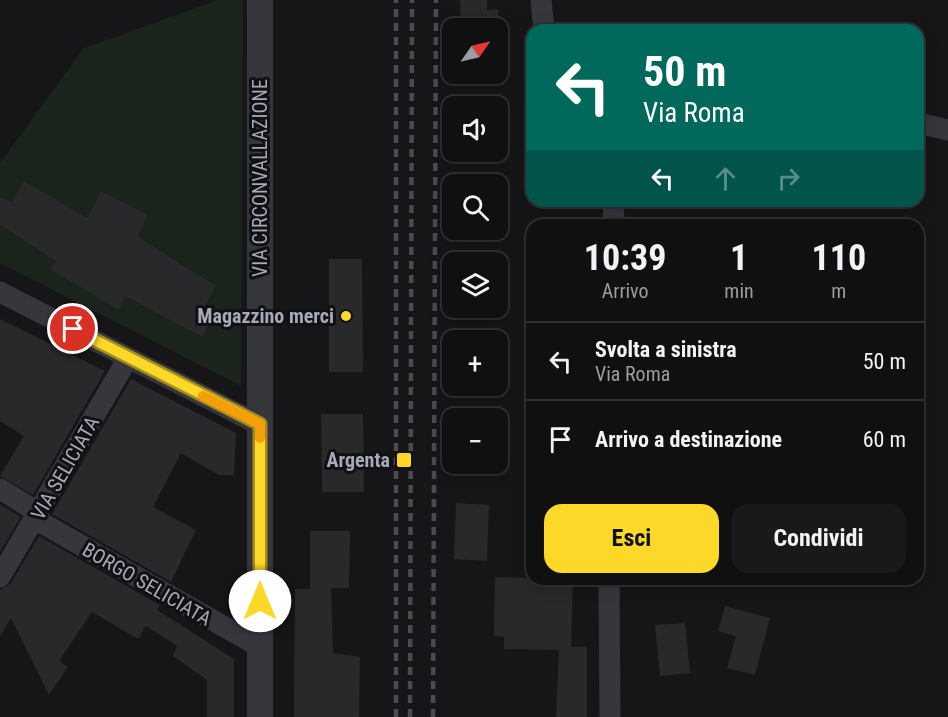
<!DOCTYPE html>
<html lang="it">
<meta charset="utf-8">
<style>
body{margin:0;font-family:"Roboto Condensed",sans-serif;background:#19191a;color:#f1f3f6;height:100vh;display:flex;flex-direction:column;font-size:22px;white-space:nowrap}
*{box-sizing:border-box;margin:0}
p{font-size:20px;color:#9c9d9f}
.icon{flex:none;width:33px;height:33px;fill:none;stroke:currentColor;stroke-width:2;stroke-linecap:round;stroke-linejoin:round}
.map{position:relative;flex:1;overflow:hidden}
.panel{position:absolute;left:526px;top:219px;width:398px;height:366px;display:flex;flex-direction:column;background:#101011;border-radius:18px;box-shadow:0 3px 15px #0003,0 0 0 2px #303031}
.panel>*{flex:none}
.guide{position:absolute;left:526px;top:24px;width:398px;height:183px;border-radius:18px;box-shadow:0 3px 15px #0003,0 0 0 2px #303031;background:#00695c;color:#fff;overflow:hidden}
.needle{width:39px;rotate:56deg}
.tools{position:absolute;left:442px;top:18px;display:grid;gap:12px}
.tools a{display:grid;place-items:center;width:66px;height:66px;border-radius:12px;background:#101011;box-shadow:0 3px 15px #0003,0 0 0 2px #303031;font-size:30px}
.pin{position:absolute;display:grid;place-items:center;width:51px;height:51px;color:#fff;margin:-26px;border:3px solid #fff;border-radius:50%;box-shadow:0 2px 6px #0007}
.me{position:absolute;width:66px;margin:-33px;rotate:0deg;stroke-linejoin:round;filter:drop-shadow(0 0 4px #0008)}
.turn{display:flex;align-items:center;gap:21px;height:126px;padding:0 18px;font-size:27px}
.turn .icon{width:78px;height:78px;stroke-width:2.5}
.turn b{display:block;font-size:42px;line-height:51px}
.lanes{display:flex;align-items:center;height:57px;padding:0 18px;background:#0003;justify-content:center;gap:30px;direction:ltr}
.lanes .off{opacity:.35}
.eta{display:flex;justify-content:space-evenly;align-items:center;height:102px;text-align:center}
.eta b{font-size:36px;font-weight:700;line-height:42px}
.action{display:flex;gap:12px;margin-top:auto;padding:12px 18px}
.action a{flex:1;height:69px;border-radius:18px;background:#fcd928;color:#111;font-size:24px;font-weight:700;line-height:69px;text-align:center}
.action a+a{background:#19191a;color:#f1f3f6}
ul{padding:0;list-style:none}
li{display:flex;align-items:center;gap:18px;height:78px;padding:0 18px;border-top:2px solid #303031}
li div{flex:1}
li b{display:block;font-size:22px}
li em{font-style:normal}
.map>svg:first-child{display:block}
.green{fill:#1b231d}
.building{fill:#29282b}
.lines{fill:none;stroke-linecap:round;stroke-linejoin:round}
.minor{stroke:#36363d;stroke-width:21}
.tertiary{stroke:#36363d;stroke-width:26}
.rail{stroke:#494a52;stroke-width:4.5;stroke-dasharray:8 6;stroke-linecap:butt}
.route-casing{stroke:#a48d1a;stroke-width:15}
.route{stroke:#fcd928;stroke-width:10}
.slow{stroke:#f59e0b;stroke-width:10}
.poi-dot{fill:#fcd928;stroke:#111012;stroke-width:2}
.labels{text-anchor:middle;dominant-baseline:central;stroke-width:6;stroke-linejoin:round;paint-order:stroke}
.street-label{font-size:20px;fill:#a6a9b8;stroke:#111012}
.poi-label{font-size:20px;font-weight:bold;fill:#a6a9b8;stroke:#111012;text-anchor:end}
</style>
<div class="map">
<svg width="948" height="717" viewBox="0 0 948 717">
<rect width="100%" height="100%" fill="#161517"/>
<!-- green -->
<path class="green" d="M218,0H243L241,386L0,263V163L84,48Z"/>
<!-- building -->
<path class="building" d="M460,0H487V10L498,9L499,28H461Z
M24,181L87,218L101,191L148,215L138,237L216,286L205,306L215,311L202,337L125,296L119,310L50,269L56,261L0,225V197L12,202Z
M329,259H362L363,372H329Z
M0,319L105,371L33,495L0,476L24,436L0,421Z
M131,379L236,433L234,475H219L181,453L153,507L196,530L171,582L52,514Z
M321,414H363L364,492H322Z
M456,503L489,505L487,561L454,559Z
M0,504L21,517L0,552Z
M310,531H350L349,588H331L333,653L360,657L359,717H294L295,589H310Z
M39,536L160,605L157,610L234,659V717H207V680L173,656L177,646L146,626L138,639L92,612L59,661L68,667L49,695L11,618L0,636V590L11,583Z
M495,577L573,579L571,647H587V717H556L559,650L504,649V637L494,636Z
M725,606L770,618L755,675L727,668L736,636L718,631Z
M685,623L690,673L660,676L655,625Z"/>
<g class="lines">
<!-- minor -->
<path class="minor" d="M541,0L544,30
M918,123L948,130
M613,201L614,225
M0,292L260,425
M0,489L39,513
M35,519L260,647
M0,577L128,358
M609,579L610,717"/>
<!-- tertiary -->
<path class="tertiary" d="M260,717V0"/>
<!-- rail -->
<path class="rail" d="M396,717V0
M410,717L412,0
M433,717L436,0"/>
</g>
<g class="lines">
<!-- route casing -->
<g class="route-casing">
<path id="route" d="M73,329L260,424V601"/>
</g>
<!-- route -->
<use href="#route" class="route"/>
<!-- slow -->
<path class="slow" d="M203,396L260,424V438"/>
</g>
<!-- markers -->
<g class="poi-dot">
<circle cx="346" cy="316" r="6"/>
<rect x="396" y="452" width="16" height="16" rx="3"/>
</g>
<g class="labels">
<!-- street labels -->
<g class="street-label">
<text transform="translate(260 178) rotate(-90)">VIA CIRCONVALLAZIONE</text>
<text transform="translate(65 468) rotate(-60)">VIA SELICIATA</text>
<text transform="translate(147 584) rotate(30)">BORGO SELICIATA</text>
</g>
<!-- poi labels -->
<g class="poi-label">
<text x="334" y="316">Magazzino merci</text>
<text x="390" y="460">Argenta</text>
</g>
</g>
</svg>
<div class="tools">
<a><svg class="needle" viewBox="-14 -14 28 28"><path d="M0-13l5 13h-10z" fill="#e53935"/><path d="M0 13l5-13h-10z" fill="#9c9d9f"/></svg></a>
<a><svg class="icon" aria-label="sound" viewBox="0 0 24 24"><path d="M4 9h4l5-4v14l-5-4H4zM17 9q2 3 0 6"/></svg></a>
<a><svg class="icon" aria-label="search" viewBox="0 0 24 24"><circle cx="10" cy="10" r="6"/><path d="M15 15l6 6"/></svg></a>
<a><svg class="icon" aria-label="layers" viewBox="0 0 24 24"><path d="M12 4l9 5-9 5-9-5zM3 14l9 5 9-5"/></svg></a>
<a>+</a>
<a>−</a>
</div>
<div class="pin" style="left:73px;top:329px;background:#d93025"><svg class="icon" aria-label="arrive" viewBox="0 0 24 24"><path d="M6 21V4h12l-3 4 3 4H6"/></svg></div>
<svg class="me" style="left:260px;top:601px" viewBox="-20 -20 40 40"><circle r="19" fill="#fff"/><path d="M0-13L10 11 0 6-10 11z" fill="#fcd928"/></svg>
<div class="guide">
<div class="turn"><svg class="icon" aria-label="left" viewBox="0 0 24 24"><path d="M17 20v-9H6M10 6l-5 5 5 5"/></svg><div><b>50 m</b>Via Roma</div></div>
<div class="lanes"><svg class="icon" aria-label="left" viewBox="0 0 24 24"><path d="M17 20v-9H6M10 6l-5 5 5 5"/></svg><svg class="icon off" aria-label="ahead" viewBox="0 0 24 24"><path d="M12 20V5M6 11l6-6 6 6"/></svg><svg class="icon off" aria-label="right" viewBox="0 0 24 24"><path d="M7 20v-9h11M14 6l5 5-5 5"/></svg></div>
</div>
<section class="panel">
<div class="eta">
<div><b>10:39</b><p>Arrivo</p></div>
<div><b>1</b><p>min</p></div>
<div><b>110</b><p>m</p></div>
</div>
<ul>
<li><svg class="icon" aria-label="left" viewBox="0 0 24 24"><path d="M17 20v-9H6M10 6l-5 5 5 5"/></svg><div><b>Svolta a sinistra</b><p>Via Roma</p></div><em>50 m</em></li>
<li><svg class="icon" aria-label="arrive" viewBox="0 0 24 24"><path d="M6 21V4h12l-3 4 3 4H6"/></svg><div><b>Arrivo a destinazione</b></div><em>60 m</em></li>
</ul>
<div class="action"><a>Esci</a><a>Condividi</a></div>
</section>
</div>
